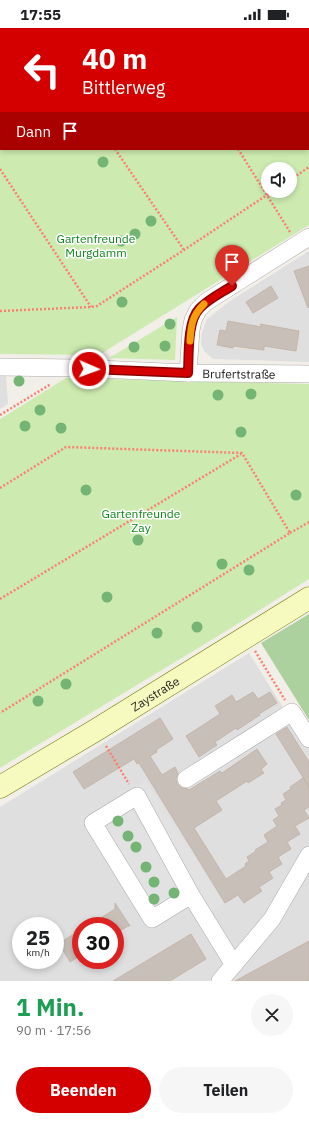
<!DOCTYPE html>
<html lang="de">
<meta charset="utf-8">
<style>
body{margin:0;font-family:"IBM Plex Sans",sans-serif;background:#f6f6f6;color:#202124;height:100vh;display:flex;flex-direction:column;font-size:15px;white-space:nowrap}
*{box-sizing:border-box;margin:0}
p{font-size:13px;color:#757577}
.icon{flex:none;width:22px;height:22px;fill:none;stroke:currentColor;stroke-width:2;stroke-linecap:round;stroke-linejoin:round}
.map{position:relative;height:953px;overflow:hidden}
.sheet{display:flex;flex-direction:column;background:#fff;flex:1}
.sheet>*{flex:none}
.banner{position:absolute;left:0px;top:0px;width:309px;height:122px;box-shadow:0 2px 6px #0003;background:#d40000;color:#fff;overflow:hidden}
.controls{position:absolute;left:261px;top:134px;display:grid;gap:8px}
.controls a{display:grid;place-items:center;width:36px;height:36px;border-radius:50%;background:#fff;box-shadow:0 2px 6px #0003;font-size:20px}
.speed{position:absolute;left:12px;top:889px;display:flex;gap:8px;font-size:20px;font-weight:700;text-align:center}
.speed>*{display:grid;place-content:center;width:52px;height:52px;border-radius:50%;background:#fff;box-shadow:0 2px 6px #0003;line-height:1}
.speed small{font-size:10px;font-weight:400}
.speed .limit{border:6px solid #d22;background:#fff;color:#111}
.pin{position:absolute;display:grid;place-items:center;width:34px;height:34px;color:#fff;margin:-41px -17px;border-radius:50% 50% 50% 0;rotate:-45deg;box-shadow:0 0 4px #0007}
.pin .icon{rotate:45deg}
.me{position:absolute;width:44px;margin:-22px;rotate:92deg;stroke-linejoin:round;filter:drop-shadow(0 0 3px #0008)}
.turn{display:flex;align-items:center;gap:14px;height:84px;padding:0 16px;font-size:18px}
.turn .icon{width:52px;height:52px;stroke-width:2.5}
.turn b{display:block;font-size:28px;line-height:34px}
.then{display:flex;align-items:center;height:38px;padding:0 16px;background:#0003;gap:8px;font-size:15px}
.round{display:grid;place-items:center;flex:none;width:42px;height:42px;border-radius:21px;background:#f6f6f6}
.headline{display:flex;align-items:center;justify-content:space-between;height:68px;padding:0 16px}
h1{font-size:24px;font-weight:700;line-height:30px;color:#1e9e55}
.cta{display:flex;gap:8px;margin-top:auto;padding:8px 16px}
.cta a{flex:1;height:46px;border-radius:24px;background:#d40000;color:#fff;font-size:16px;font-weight:700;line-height:46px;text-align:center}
.cta a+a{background:#f6f6f6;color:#202124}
.status{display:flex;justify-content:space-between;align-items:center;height:28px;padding:0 20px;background:#fff;direction:ltr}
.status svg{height:11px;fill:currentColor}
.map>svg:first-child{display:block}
.residential{fill:#e0dfdf;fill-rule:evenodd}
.grass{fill:#cdebb0;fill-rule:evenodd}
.forest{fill:#add19e}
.parking{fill:#e2e2e2}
.building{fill:#c7bfb8;stroke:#c4b6ab}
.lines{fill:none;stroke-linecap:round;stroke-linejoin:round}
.street-casing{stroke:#a9a9a9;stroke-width:18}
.secondary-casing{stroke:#707d05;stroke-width:23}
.path{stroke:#fa8072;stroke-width:2.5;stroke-dasharray:2 2;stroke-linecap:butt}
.street{stroke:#fff;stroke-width:17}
.secondary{stroke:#f7fabf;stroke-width:22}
.tree{fill:#74b475}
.route-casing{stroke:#8a0000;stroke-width:10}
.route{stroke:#d40000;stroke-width:7}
.slow{stroke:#f59e0b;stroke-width:7}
.labels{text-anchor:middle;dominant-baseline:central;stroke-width:3;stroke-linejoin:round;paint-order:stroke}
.park-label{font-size:12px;fill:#0c8416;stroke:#fff}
.street-label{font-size:12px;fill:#222;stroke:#fff}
</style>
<div class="status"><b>17:55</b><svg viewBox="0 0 49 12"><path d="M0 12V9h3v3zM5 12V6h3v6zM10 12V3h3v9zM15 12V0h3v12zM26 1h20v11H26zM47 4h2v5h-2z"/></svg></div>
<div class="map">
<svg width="309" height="953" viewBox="0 0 309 953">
<rect width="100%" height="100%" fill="#f2efe9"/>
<!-- residential -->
<path class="residential" d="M309,223V334L213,331L204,323L201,316L202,304L207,291L230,273Z
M0,348H6L8,376L0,381Z
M249,625L309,721V953H0V779ZM21,898H55V932H21ZM81,898H115V932H81Z"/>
<!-- grass -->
<path class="grass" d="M8,0H309V197L99,327L0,326V5H1V121H308V1H6ZM268,141H290V163H268Z
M177,289L175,332L109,330Z
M66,350L309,356V551L218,608L0,740V391Z"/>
<!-- forest -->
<path class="forest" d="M309,586V692L261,615Z"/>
<!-- parking -->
<path class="parking" d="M146,752L224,876L212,884L134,760Z
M131,780L183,865L154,883L102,797Z"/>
<!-- building -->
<path class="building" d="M309,238V279L308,280L294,243Z
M271,258L278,270L253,285L246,274Z
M228,293L262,299L260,296L299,303L296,323L264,318V322L233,318V320L217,317L220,302L226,303Z
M253,664L258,671L270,664L277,675L259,686L260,687L237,702L236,700L215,714L217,717L199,729L186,708L220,686L215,678L232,667L236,674Z
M160,690L173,711L156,722L157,724L150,728L162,747L175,739L178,745L176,751L177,756L182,760L188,761L189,762L220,743L222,745L257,721L267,736L261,741L264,745L248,755L247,753L216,773L222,782L194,800L226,851L246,838L245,836L249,833L247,829L256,823L255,822L268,814L264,807L277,798L273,792L279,788L275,781L282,777L281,775L286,772L283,766L291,761L290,759L303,750L309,759V779L304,782L309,790L295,798L300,806L287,814L291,821L278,829L282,836L269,844L273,850L259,859L262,863L244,875L238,867L225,875L139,735L137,736L134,731L84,761L73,744Z
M287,699L309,734V759L276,706Z
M115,875L130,898H128L115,906V898H88L115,881Z
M81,902V927L70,934L59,915Z
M191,906L206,931L170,953H113Z
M309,913V953H235Z"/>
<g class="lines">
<!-- street casing -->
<g class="street-casing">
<g id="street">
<path id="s1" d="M0,339L75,340L188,345L309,346"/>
<path d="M188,345L191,302L193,292L198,282L206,274L309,209"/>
<path d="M186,751L292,684L309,711"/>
<path d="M191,867L152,891L93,795L137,768L191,867L234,937"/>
<path d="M220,953L272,891L309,827"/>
</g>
</g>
<!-- secondary casing -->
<g class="secondary-casing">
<g id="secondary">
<path id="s2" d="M0,759L96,702L309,570"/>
</g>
</g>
<!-- path -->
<path class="path" d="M29,0V1
M161,0V1
M273,0L274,1
M116,1L117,0
M308,55L309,57
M0,75L1,74
M115,121L184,222
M238,121L290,204
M0,141L91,279
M290,152L309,139
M0,283L91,279L97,278L184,222L273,163
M0,387L51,356
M0,460L66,419L242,425L290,505L0,685
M290,505L309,494
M0,571L241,426
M255,623L285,672
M106,718L129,756"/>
<!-- street -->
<use href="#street" class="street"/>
<!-- secondary -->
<use href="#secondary" class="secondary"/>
</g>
<!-- trees -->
<g class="tree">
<circle cx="103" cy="134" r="5.5"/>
<circle cx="151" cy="193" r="5.5"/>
<circle cx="135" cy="206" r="5.5"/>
<circle cx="121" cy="213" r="5.5"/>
<circle cx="122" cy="274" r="5.5"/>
<circle cx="170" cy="296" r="5.5"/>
<circle cx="165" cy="318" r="5.5"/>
<circle cx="134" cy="319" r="5.5"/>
<circle cx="19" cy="353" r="5.5"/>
<circle cx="251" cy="366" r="5.5"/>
<circle cx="218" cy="367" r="5.5"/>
<circle cx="40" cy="382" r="5.5"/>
<circle cx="25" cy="398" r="5.5"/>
<circle cx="61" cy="400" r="5.5"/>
<circle cx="241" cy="404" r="5.5"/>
<circle cx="86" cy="462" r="5.5"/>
<circle cx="296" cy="467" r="5.5"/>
<circle cx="138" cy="512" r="5.5"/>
<circle cx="222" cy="536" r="5.5"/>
<circle cx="249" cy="542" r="5.5"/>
<circle cx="107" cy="569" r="5.5"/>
<circle cx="197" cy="599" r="5.5"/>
<circle cx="157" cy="605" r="5.5"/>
<circle cx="66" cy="656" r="5.5"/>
<circle cx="38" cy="673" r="5.5"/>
<circle cx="118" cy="793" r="5.5"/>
<circle cx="128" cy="808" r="5.5"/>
<circle cx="136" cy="819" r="5.5"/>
<circle cx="146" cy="839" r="5.5"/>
<circle cx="154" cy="854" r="5.5"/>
<circle cx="174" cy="865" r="5.5"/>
<circle cx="154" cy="871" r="5.5"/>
</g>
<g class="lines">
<!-- route casing -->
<g class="route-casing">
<path id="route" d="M89,341L188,345C189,327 187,294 199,281C208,271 221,265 232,258"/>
</g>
<!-- route -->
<use href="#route" class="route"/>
<!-- slow -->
<path class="slow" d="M190,313C191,297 192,288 204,276"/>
</g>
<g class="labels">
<!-- park labels -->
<g class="park-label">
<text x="96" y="210">Gartenfreunde<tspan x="96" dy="14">Murgdamm</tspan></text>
<text x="141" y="485">Gartenfreunde<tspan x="141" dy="14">Zay</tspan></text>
</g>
<!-- street labels -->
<g class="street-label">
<text stroke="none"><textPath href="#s1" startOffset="239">Brufertstraße</textPath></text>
<text stroke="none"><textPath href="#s2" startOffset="181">Zaystraße</textPath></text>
</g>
</g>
</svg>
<div class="controls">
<a><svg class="icon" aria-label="sound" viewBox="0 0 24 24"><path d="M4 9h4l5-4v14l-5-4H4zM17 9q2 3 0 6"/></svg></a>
</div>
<div class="speed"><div>25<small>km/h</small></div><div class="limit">30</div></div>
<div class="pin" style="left:232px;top:258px;background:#d93025"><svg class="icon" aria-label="arrive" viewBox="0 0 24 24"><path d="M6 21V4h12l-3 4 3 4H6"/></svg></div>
<svg class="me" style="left:89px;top:341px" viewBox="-20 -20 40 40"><circle r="17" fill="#d40000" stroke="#fff" stroke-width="3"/><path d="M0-11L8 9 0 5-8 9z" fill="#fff"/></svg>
<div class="banner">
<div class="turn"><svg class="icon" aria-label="left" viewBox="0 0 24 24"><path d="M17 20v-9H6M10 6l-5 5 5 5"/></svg><div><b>40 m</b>Bittlerweg</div></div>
<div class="then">Dann<svg class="icon" aria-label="arrive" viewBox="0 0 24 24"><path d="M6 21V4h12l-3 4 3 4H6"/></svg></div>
</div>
</div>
<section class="sheet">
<div class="headline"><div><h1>1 Min.</h1><p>90 m · 17:56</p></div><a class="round"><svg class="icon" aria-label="close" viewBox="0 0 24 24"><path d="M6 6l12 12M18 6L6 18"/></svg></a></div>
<div class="cta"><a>Beenden</a><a>Teilen</a></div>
</section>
